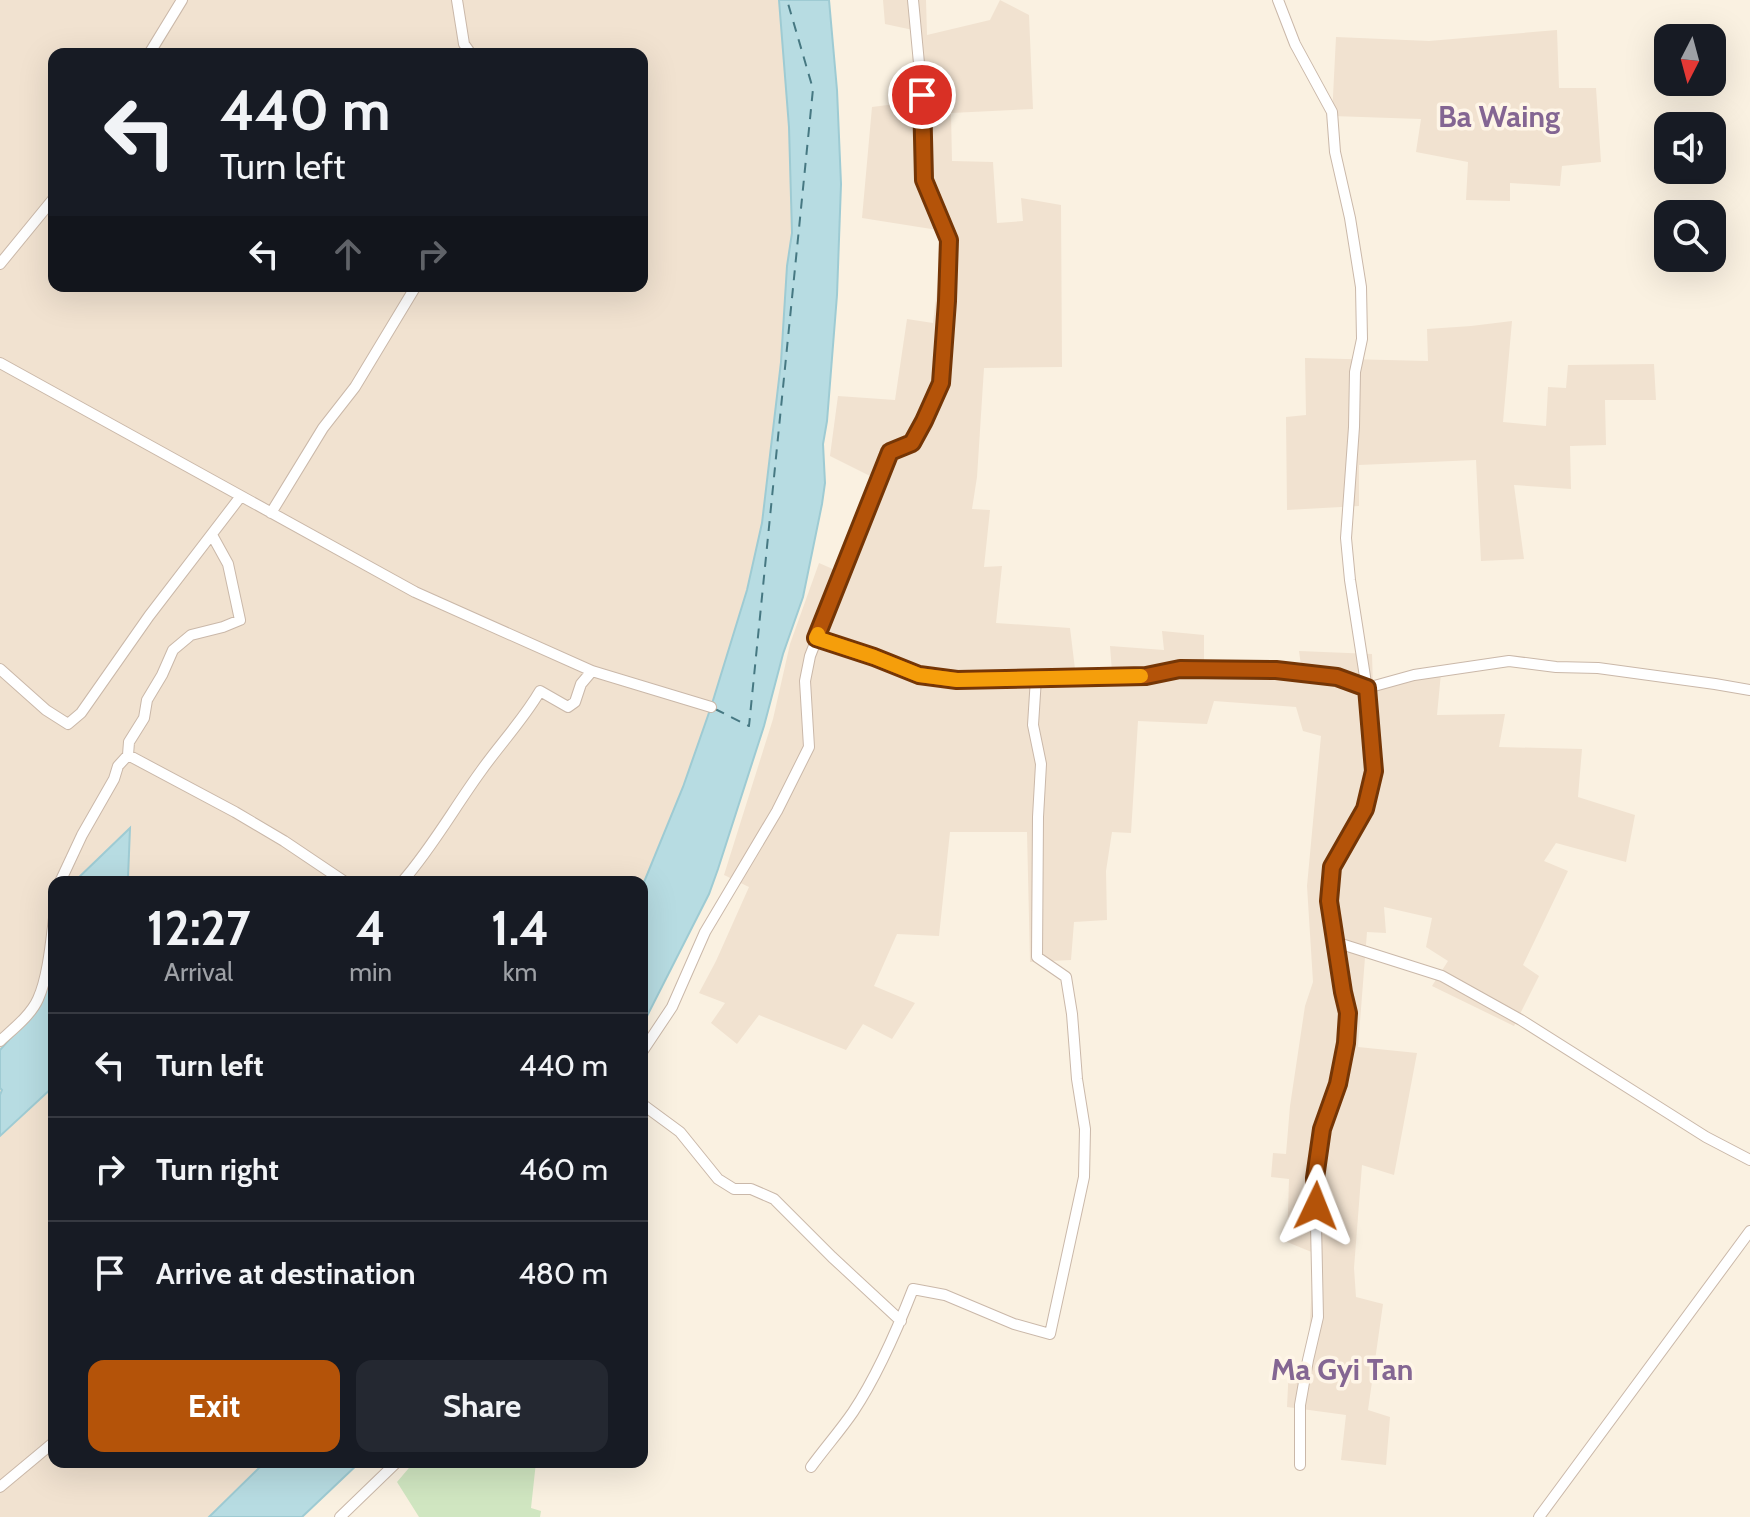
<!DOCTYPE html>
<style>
body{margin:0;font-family:Cabin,sans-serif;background:#242831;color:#f1f3f6;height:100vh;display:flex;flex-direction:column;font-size:30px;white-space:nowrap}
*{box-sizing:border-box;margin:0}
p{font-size:26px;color:#9ea1a6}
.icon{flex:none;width:44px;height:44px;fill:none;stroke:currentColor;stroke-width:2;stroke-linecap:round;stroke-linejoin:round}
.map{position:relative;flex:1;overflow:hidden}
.drawer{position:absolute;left:48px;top:876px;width:600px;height:592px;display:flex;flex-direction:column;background:#171b24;border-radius:16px;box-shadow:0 8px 32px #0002}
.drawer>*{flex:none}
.hud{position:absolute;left:48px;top:48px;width:600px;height:244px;border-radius:16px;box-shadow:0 8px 32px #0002;background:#171b24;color:#f1f3f6;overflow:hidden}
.needle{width:52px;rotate:186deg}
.controls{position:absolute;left:1654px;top:24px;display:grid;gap:16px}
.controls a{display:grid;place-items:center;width:72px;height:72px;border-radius:16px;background:#171b24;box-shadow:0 8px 32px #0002;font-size:40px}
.pin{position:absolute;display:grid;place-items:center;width:68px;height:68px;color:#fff;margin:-34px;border:4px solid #fff;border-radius:50%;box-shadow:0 2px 8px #0007}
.me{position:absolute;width:88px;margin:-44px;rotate:2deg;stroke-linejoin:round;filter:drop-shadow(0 0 6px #0008)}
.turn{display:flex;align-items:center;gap:28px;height:168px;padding:0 40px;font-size:36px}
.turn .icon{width:104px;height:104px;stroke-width:2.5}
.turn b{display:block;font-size:56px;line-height:68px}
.lanes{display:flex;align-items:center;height:76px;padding:0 40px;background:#0003;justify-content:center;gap:40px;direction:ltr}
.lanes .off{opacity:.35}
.eta{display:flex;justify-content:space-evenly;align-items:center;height:136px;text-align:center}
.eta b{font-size:48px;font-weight:700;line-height:56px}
.cta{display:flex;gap:16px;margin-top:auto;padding:16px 40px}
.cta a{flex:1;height:92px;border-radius:16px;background:#b45309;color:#fff;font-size:32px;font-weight:700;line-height:92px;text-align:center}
.cta a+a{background:#242831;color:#f1f3f6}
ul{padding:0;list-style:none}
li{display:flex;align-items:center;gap:24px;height:104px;padding:0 40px;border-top:2px solid #363941}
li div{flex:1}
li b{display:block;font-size:30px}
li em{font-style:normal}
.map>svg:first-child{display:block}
.residential{fill:#f1e2d0;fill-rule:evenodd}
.green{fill:#d0e6c1}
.water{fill:#b7dce2;stroke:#9ecbd3;stroke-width:2}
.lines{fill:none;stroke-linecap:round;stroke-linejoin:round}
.ferry{stroke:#467882;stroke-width:2;stroke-dasharray:10 8;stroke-linecap:butt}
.street-casing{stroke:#cab8a9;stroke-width:12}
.street{stroke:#fff;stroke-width:10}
.route-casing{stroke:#753606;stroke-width:20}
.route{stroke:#b45309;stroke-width:14}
.slow{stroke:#f59e0b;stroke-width:14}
.labels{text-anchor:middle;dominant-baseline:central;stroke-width:7;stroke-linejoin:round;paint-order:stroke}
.quarter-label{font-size:30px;font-weight:bold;fill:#846693;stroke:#fef5e7}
</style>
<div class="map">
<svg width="1750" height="1517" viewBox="0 0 1750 1517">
<rect width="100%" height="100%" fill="#faf1e1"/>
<!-- residential -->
<path class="residential" d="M0,0H779L789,127L792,233L787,266L781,362L762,523L747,590L711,707L683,787L642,887V882H54V1462H265L209,1517H0ZM54,54H642V286H54Z
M883,0H926L927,35L990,20L1000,0L1029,15L1033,109L951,113L952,161L993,162L997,223L1023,221L1021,198L1061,205L1062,367L984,368L977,477L972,509L990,510L984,567L1002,566L996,623L1070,628L1075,669L1112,672L1110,646L1164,650L1162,631L1204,635V676L1302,673L1299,651L1372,654L1373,687L1441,673L1437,715L1505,714L1499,747L1582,749L1578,797L1635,815L1626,862L1556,843L1544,861L1568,871L1523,965L1539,976L1514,1026L1432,986L1448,961L1426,947L1432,918L1384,907L1386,933L1367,932L1358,1047L1417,1053L1394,1175L1362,1165L1354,1268L1356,1297L1383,1304L1368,1410L1390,1417L1386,1465L1341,1460L1346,1415L1287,1407L1289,1366L1307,1368L1314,1253L1287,1242L1289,1179L1271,1177L1273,1153L1286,1154L1290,1106L1305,1006L1313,982L1307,886L1321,736L1303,731L1296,707L1214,701L1207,724L1138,721L1131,833L1112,832L1106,871L1107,920L1074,922L1071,960L1030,962L1027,832H950L939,936L897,934L874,986L915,1003L892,1039L863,1024L846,1050L759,1015L737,1044L711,1023L725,1003L699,993L716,961L749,887L724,875L773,719L790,644L819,563L842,573L878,480L830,456L838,396L895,400L907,319L933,323L944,231L862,218L872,107L919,101L913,30L885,24Z
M1557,30L1559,88H1596L1601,162L1562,166L1560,186L1510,183V201L1466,200L1468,162L1416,152L1421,119L1332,116L1336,37L1429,41Z
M1512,321L1503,422L1546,426L1548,387L1566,388L1568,365L1654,364L1656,400H1605L1606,445L1570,446L1571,489L1514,485L1524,559L1481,561L1476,460L1359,465V506L1287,510L1286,417L1306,415L1305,358L1428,361L1427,329L1471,326Z"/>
<!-- green -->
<path class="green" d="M414,1462H536L531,1508L541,1511L540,1517H419L397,1482Z"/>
<!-- water -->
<path class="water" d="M779,0H829L837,90L841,184L837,295L827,421L823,444L825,483L822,504L803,597L783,654L764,726L718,869L709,894L642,1026V887L683,787L711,707L747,590L762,523L781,362L787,266L792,233L789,127Z
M130,828L128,878L133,882H74Z
M54,952V1086L0,1136V1095L2,1090L0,1088V1050L40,1004Z
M265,1462H360L302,1517H209Z"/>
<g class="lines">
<!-- ferry -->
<path class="ferry" d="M715,709L749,726L813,89L787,0"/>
<!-- street casing -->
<g class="street-casing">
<path id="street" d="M457,0L464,44L471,54
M1278,0L1295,44L1332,112L1335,152L1350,218L1361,287L1362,339L1355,372L1354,427L1346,538L1350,580L1370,709L1374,771L1365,809L1332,867L1329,901L1343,992L1348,1013L1346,1043L1338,1084L1322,1129L1315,1178L1318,1317L1308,1360L1300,1405V1465
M149,54L182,0
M0,264L54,198
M0,363L415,592L592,671L711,707
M271,513L323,428L355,387L416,286
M816,638L874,657L919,675L957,680L1146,676L1180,669L1276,670L1337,677L1367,688L1414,675L1509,661L1556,667L1598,668L1715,684L1750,690
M0,669L46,710L68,724L81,713L149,616L241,496
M128,755L129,742L144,718L147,700L162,675L173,650L191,635L223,627L240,620L228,564L212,535
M60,882L82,835L114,779L118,766L128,755L235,812L284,841L345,882
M402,882C432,848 454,808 481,771C500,744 523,720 540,691L568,707L575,702L581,684L592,671
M1335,942L1442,976L1521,1020L1706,1137L1750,1160
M0,1041C13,1029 31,1015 38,999C48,977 51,942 54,918
M642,1052L672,1007L705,932L777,811L809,747L805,681L810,656L890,452L912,443L941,383L947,301L949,240L924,180L922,95L913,0
M642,1104L680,1132L718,1179L734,1189H751L774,1199L832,1257L901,1321
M811,1467C824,1449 840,1431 853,1412C877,1376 897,1330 913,1289L945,1295L1014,1324L1050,1334L1084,1177L1085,1129L1077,1079L1072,1014L1066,977L1037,957L1038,817L1041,764L1033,725L1036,678
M0,1487L54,1442
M340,1517L397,1462
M1539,1517L1750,1231"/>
</g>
<!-- street -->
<use href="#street" class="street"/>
</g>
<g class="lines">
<!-- route casing -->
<g class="route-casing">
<path id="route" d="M922,95L924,180L949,240L947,301L941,383L924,421L912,443L890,452L816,638L874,657L919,675L957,680L1146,676L1180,669L1276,670L1337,677L1367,688L1374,771L1365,809L1332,867L1329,901L1343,992L1348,1013L1346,1043L1338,1084L1322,1129L1315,1178L1316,1206"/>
</g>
<!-- route -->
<use href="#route" class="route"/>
<!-- slow -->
<path class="slow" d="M818,634L816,638L874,657L919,675L957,680L1141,676"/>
</g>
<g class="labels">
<!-- quarter labels -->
<g class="quarter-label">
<text x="1499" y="116">Ba Waing</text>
<text x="1342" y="1369">Ma Gyi Tan</text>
</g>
</g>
</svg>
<div class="controls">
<a><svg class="needle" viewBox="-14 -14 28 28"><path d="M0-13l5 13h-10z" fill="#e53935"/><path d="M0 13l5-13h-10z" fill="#9ea1a6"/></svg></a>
<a><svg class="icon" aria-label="sound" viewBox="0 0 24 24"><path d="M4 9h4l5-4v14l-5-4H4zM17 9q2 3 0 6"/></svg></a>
<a><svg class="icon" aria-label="search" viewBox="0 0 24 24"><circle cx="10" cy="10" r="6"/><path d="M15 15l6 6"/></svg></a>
</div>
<div class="pin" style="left:922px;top:95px;background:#d93025"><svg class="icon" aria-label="arrive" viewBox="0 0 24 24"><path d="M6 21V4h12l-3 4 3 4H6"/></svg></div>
<svg class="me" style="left:1316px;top:1206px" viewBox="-20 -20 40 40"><path d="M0-17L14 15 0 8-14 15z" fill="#b45309" stroke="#fff" stroke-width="4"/></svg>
<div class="hud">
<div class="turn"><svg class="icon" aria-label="left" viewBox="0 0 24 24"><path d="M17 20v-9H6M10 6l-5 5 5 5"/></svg><div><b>440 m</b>Turn left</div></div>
<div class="lanes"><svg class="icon" aria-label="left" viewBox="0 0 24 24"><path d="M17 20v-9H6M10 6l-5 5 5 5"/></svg><svg class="icon off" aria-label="ahead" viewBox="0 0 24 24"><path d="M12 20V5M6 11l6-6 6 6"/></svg><svg class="icon off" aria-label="right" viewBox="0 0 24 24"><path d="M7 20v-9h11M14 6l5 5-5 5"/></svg></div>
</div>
<section class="drawer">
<div class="eta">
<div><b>12:27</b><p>Arrival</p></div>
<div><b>4</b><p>min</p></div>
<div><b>1.4</b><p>km</p></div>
</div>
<ul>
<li><svg class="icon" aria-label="left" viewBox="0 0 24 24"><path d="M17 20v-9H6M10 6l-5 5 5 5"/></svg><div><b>Turn left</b></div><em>440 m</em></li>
<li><svg class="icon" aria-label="right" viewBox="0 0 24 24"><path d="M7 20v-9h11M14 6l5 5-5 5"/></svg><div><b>Turn right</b></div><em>460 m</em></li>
<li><svg class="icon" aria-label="arrive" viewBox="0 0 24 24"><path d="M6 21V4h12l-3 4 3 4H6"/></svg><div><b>Arrive at destination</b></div><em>480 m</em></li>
</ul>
<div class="cta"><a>Exit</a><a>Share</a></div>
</section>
</div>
